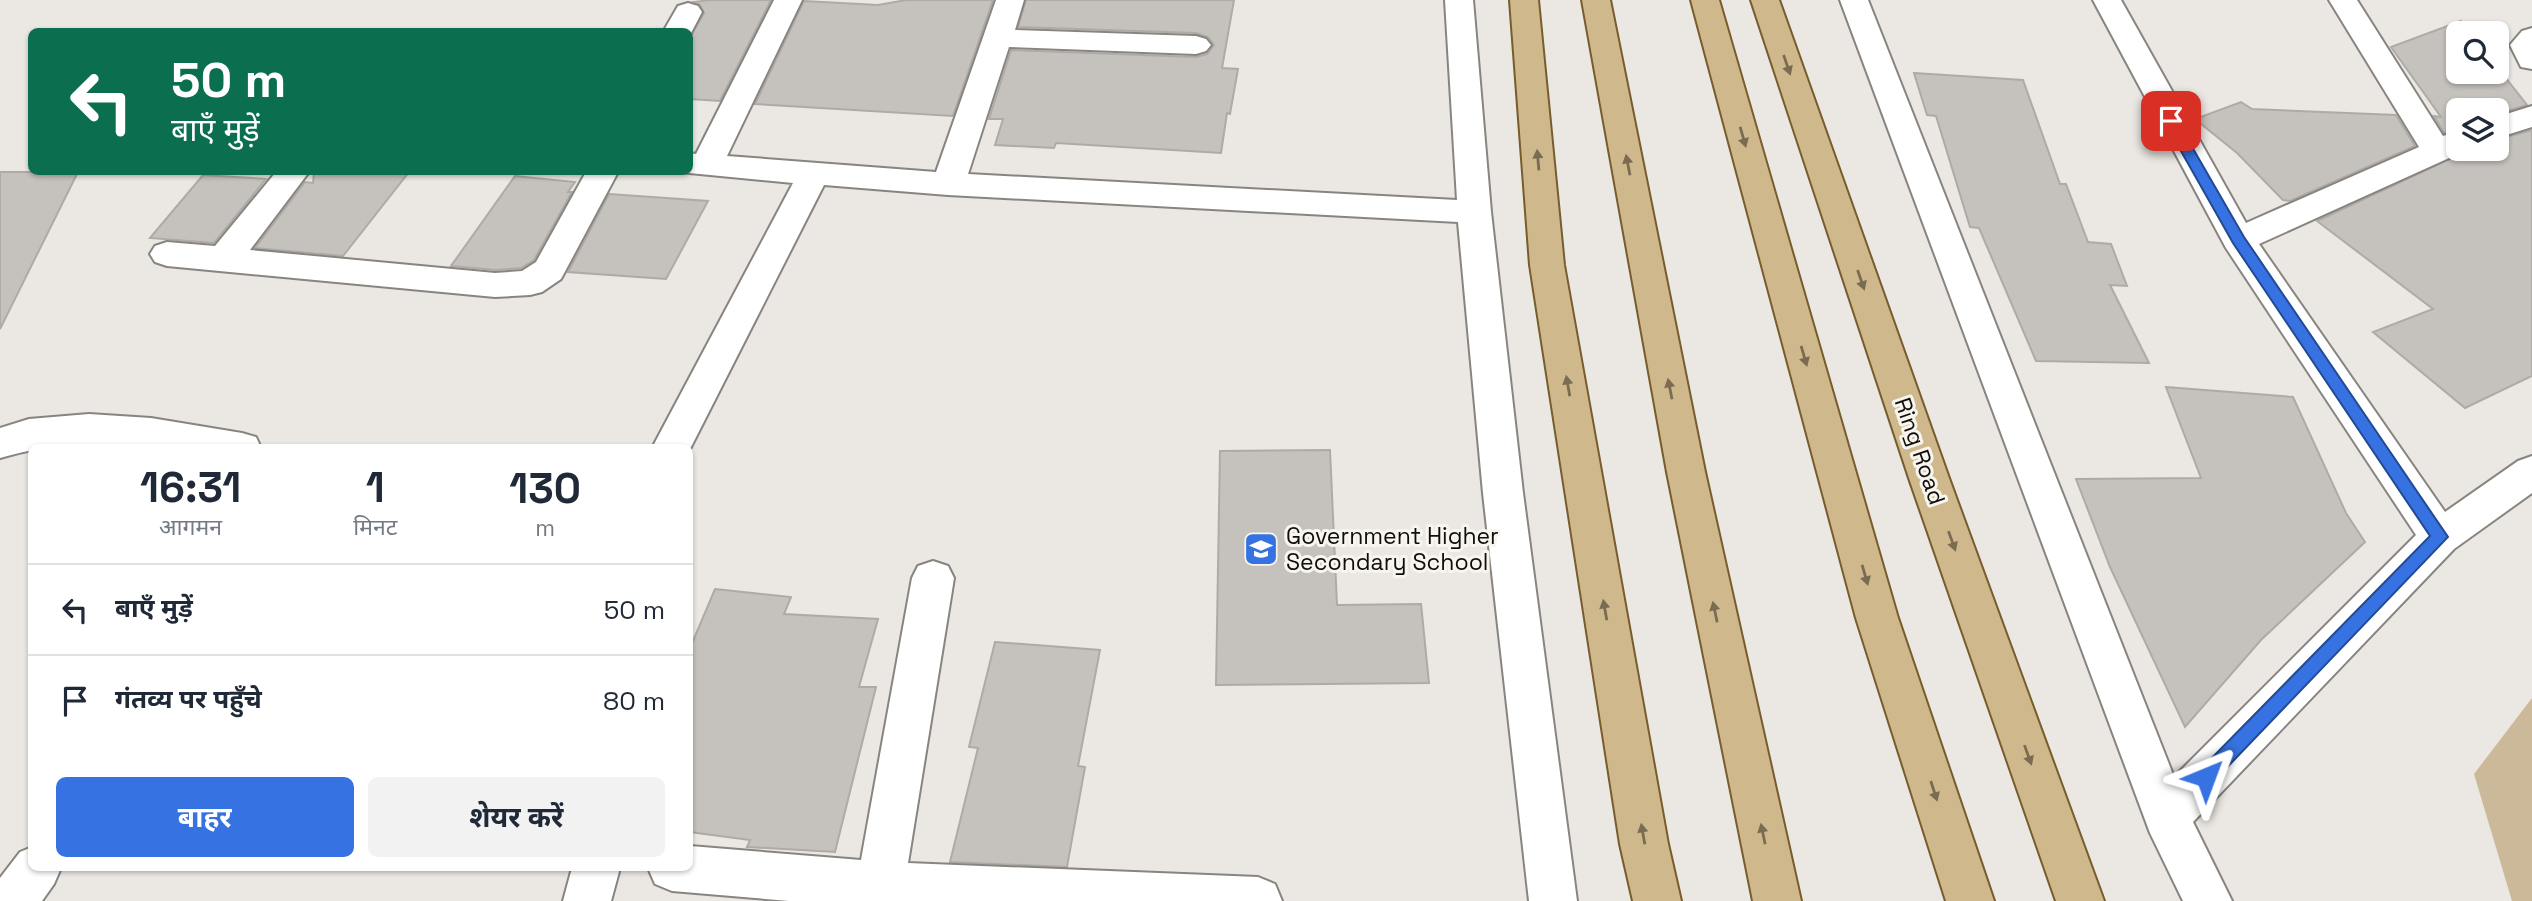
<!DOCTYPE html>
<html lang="hi">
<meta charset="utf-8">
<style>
body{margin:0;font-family:"Space Grotesk","Noto Sans Devanagari",sans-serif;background:#f2f2f3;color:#1f2937;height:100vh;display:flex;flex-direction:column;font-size:26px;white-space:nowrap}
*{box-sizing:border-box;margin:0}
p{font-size:23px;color:#747a83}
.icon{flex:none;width:38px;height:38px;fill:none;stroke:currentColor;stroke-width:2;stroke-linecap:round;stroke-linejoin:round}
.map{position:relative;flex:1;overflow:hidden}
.panel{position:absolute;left:28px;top:444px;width:665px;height:427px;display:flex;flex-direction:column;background:#fff;border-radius:10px;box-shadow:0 2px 5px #0004}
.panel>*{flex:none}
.banner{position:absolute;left:28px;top:28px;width:665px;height:147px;border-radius:10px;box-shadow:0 2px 5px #0004;background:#0b6e4f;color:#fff;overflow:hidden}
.fabs{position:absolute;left:2446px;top:21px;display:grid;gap:14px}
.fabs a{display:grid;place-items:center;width:63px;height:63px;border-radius:10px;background:#fff;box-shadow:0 2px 5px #0004;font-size:35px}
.pin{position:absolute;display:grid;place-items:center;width:60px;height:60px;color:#fff;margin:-30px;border-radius:14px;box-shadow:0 4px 10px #0006}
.me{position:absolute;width:77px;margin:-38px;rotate:44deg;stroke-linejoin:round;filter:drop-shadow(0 0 5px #0008)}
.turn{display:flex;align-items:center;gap:24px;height:147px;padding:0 28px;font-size:32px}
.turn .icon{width:91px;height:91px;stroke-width:2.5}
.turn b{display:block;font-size:49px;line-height:60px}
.eta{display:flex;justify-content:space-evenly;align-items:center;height:119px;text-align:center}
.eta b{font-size:42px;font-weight:700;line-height:49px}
.button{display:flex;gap:14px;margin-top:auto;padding:14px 28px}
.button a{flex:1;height:80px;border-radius:10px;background:#3672e1;color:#fff;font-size:28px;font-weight:700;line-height:80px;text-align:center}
.button a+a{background:#f2f2f3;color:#1f2937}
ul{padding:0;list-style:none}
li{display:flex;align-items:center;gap:21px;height:91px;padding:0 28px;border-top:2px solid #e0e1e3}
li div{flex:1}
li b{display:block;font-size:26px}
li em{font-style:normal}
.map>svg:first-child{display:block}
.water{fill:#cbb99a}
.building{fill:#c5c1bc;stroke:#aeaba6;stroke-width:2}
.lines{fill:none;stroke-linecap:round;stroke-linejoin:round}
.minor-casing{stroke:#888580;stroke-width:4}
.major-casing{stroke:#775d2d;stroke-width:4}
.minor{fill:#fff;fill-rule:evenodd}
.major{fill:#cfb88c;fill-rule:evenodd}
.oneway{fill:#796c52}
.route{fill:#3672e1;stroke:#234a92;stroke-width:2}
.labels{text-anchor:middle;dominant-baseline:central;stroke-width:6;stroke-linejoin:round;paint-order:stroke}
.street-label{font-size:23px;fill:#0f0e0c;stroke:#f8f5ef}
.poi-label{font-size:23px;fill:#0f0e0c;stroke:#f8f5ef;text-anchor:start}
</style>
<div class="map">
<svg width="2532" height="901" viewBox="0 0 2532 901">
<rect width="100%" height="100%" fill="#ebe7e2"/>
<!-- water -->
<path class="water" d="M2532,698V901H2512L2474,774Z"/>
<!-- building -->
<path class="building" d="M710,0H771L720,101L690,99V37L704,13L700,5L694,2Z
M906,0H993L953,116L755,104L804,1L878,5Z
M1026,0H1234L1222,68L1238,69L1230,114L1227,113L1221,153L1056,143L1054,148L995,145L1003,119H989L1011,50L1196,57L1207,54L1214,45L1208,37L1196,33L1018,27Z
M2461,21L2470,33H2459V72H2497V67L2527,105L2497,114V110H2459V129L2444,133L2434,116L2441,117L2391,47Z
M1914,73L2023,80L2060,184H2066L2088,242L2111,244L2127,286L2110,285L2149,363L2036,361L1979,228L1970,227L1936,116L1927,115Z
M2241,102L2252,109L2396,115L2415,146L2290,201L2283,200L2237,153L2195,119Z
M2532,130V376L2465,408L2373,332L2433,309L2317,221L2471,149H2497V140Z
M0,172H78L0,329Z
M314,172H409L343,256L255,248L305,182L313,183Z
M203,175L266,179L214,243L150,238Z
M515,176L575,182L568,192H572L534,260L521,268L496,270L451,266Z
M609,194L708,201L666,279L568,272Z
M2166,387L2293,397L2346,513L2365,542L2261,640L2185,727L2110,567L2076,479L2201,478Z
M1330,450L1337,605L1421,604L1429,683L1216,685L1220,451Z
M715,589L791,597L784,614L878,619L859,687H876L835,852L747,847L750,840L690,832V648Z
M995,642L1100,650L1078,766L1085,767L1067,867L950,862L978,748L969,747Z"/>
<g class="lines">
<!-- minor casing -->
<g class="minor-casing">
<path id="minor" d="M774,0H802L727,156L936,172L996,0H1024L1015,30L1196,36L1206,39L1211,45L1206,51L1196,54L1009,47L968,174L1457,200L1445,0H1473L1491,212L1523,493L1577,901H1529L1483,493L1458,222L948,195L824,185L690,449L652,448L793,183L679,172H690V153L696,154Z
M1840,0H1868L2174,777L2416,535L2226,248L2093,0H2121L2246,223L2419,147L2329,0H2357L2443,136L2459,131V149H2469L2259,244L2445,512L2518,461L2532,456V493L2454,549L2193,822L2232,901H2183L2150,833Z
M688,3L698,6L702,12L690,35V32H663L678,6Z
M2532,28V69L2521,67L2510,45L2522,31Z
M2532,106V127L2497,138V117Z
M276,172H309L250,250L495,273L522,271L536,262L586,172H618L561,279L542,292L530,295L495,297L167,266L155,262L150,254L155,246L167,242L215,246Z
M89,414L151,418L242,433L256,437L261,448C225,448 189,449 153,448C92,446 60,440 0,458V428L29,419Z
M933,561L948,566L954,578L908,863L1258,877L1275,884L1282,901H789L672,891L655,884L648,868H690V846L861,860L912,578L918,566Z
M32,847V868H61L54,884L42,901H0V878L20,852Z
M572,868H620L611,901H563Z"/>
</g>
<!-- major casing -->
<g class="major-casing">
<path id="major" d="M1510,0H1538L1564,265L1668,844L1681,901H1633L1620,844L1530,265Z
M1582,0H1610L1705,472L1801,901H1753L1667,472Z
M1691,0H1719L1898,618L1994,901H1946L1856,618Z
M1751,0H1779L1950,481L2104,901H2056L1910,481Z"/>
</g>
<!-- minor -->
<use href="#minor" class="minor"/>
<!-- major -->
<use href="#major" class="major"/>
</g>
<!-- one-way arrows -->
<defs><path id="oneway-solid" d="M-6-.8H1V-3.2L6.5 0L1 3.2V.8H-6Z" transform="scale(1.75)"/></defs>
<g class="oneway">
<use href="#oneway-solid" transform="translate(1787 65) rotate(71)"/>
<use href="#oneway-solid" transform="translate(1743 137) rotate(74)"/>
<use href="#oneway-solid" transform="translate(1538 160) rotate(-95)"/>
<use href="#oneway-solid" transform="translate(1628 165) rotate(-101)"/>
<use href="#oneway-solid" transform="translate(1861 280) rotate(71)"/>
<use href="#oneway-solid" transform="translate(1804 356) rotate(74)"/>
<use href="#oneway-solid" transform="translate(1568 386) rotate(-100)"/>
<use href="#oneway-solid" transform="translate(1670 389) rotate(-101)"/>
<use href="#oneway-solid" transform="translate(1952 541) rotate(70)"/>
<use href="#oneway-solid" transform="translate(1865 575) rotate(74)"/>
<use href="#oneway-solid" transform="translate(1605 610) rotate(-100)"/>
<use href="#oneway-solid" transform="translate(1715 612) rotate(-102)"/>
<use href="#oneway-solid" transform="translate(2028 755) rotate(70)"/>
<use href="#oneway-solid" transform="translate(1934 791) rotate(72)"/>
<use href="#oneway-solid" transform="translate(1643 834) rotate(-100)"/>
<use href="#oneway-solid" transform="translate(1763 834) rotate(-102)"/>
</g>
<!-- route -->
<path class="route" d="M2171,116L2177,121L2244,237L2448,537L2212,783L2206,786L2199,783L2196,777L2199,771L2430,536L2233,243L2164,121Z"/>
<!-- icons -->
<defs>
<g id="school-square" transform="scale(1.75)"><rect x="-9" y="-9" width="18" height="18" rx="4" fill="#3672e1" stroke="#f8f5ef"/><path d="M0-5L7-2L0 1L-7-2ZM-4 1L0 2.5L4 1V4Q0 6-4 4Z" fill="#fff"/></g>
</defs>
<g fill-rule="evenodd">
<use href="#school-square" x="1261" y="549"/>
</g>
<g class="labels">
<!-- street labels -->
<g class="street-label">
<text transform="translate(1920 451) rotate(71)">Ring Road</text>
</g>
<!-- poi labels -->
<g class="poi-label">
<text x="1286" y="536">Government Higher<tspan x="1286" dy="26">Secondary School</tspan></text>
</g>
</g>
</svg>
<div class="fabs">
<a><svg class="icon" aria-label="search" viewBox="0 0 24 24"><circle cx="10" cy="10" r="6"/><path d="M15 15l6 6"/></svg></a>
<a><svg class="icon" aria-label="layers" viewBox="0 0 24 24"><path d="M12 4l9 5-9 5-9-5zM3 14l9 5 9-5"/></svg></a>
</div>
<div class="pin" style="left:2171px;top:121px;background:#d93025"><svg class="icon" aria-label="arrive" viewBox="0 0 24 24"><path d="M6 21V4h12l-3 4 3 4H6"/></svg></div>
<svg class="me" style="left:2206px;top:777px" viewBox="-20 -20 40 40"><path d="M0-17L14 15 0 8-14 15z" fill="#3672e1" stroke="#fff" stroke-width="4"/></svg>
<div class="banner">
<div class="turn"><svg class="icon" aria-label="left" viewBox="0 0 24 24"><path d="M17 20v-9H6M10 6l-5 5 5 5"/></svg><div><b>50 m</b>बाएँ मुड़ें</div></div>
</div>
<section class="panel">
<div class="eta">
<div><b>16:31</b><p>आगमन</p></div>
<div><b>1</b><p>मिनट</p></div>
<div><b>130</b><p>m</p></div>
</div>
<ul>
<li><svg class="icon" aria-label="left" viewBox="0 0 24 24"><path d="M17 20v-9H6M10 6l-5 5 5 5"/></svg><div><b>बाएँ मुड़ें</b></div><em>50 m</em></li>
<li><svg class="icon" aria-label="arrive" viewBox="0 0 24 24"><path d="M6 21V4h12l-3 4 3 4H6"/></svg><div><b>गंतव्य पर पहुँचे</b></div><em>80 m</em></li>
</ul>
<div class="button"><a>बाहर</a><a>शेयर करें</a></div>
</section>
</div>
